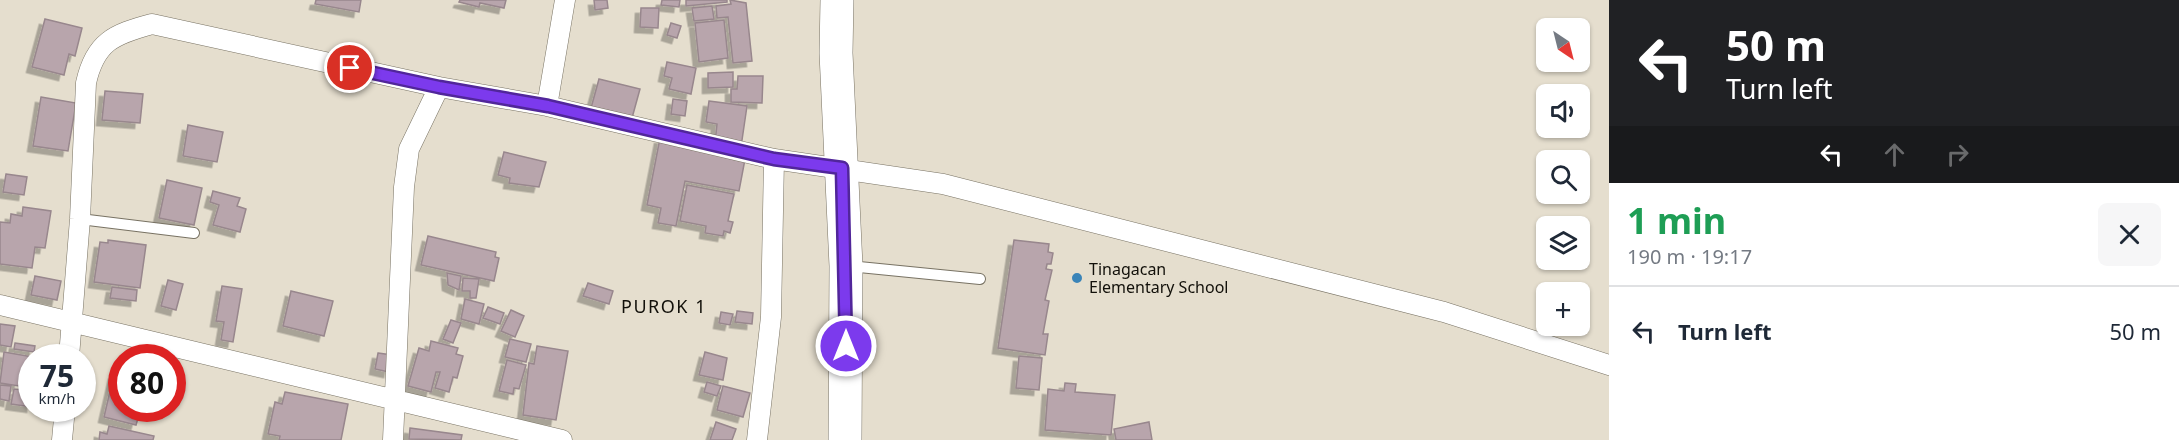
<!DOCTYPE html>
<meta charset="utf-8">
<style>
body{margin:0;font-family:"Noto Sans",sans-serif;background:#f6f6f7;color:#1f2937;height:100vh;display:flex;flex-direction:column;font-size:22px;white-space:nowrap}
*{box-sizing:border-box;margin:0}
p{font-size:20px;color:#747a83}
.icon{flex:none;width:33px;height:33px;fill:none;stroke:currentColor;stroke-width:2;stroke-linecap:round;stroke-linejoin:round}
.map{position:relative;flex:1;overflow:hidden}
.sheet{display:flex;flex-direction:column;background:#fff;width:570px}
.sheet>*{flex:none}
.hud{background:#202124;color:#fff;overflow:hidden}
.needle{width:39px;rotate:145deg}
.fabs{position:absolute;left:1536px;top:18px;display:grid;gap:12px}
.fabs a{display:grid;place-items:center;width:54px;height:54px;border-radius:9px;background:#fff;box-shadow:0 2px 4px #0004;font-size:30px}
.speed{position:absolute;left:18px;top:344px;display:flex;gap:12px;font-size:30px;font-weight:700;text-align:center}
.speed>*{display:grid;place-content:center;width:78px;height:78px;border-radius:50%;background:#fff;box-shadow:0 2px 4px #0004;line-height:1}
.speed small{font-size:15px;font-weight:400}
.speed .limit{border:9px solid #d22;background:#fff;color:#111}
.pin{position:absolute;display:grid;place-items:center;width:51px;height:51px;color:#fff;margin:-26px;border:3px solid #fff;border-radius:50%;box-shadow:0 2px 6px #0007}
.me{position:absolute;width:66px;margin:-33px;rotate:0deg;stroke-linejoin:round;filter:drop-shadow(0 0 4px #0008)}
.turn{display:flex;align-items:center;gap:21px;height:126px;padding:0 18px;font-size:27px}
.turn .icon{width:78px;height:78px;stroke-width:2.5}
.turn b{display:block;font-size:42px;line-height:51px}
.lanes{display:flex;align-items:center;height:57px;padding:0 18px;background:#0003;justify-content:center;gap:30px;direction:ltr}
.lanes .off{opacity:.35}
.round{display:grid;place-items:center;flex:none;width:63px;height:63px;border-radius:9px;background:#f6f6f7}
.summary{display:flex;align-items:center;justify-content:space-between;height:102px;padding:0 18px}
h1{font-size:36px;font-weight:700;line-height:45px;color:#1e9e55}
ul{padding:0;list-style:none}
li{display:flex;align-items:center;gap:18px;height:90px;padding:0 18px;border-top:2px solid #e0e1e3}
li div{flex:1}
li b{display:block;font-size:22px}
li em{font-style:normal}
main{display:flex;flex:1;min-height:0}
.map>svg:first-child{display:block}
.building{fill:#b8a5ac;stroke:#98878d;stroke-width:1.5;filter:url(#shadow)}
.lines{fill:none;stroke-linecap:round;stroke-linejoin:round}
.lane-casing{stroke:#787263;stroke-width:12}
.street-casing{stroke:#787263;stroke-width:21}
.highway-casing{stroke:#787263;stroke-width:34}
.lane{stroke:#fff;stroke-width:10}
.street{stroke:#fff;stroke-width:20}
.highway{stroke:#fff;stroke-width:33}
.route-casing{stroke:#51269a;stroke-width:15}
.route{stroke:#7c3aed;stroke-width:10}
.poi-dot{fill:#3a84b8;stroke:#e5dece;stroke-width:2}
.labels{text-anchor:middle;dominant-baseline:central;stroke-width:4.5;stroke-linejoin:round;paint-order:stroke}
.poi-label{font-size:16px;fill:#12100a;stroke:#e5dece;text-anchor:start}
.neighbourhood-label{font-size:18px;letter-spacing:1.5px;fill:#12100a;stroke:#e5dece}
</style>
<main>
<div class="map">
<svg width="1609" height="440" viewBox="0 0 1609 440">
<defs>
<filter id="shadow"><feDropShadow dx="-5.5" dy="5.5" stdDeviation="0" flood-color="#0004"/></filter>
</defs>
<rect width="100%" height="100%" fill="#e5dece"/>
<!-- building -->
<path class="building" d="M316,0H361L359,12L315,4Z
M460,0H506L504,8L480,3L479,7L459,2Z
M594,0H607L608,8L595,10Z
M662,0H680L679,7L661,5Z
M686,0H727V2L686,6Z
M730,0L746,3L752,61L733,63L728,17L717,18L716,6L731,4Z
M712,6L714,19L694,21L692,8Z
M641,8H659L658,28L640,27Z
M45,19L82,28L75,56L69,54L64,75L32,67Z
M724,20L728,58L699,62L695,23Z
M671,23L681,26L677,38L667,35Z
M667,62L696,68L691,94L669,89L672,78L664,76Z
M733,72V87L708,88V73Z
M738,76H763L762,103L731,102V89H737Z
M599,79L640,89L632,118L591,108Z
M105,91L143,94L140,123L102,120Z
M41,97L76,103L68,151L33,146Z
M673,99L687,101L685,116L671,114Z
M709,101L747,106L741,147L715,143L717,124L706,122Z
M188,125L223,132L217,162L183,156Z
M660,138L746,154L739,191L685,181L676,226L658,223L661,208L647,205Z
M504,152L546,162L539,187L509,183L510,178L498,175Z
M6,174L27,177L24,195L3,192Z
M167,180L202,188L194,225L159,218Z
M687,185L734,194L728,221L733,222L730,233L724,231L723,236L705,233L706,226L680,221Z
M213,191L240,198L237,206L246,209L240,232L213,225L219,205L210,202Z
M23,207L51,211L45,248L35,247L32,268L0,264V222L10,223L11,214L22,216Z
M428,236L496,252L495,257L499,258L494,281L421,265Z
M108,240L146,245L140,288L94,282L100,242L108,243Z
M1014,240L1049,244L1048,252L1053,253L1051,264H1047L1046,269L1052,270L1045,300L1049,301L1043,334H1048L1045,355L998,348Z
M447,273L461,276L459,290L448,285Z
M35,276L61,281L57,300L31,295Z
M463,278L479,279L476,298H470V291H462Z
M168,280L183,284L176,310L161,306Z
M588,283L613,291L609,304L583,296Z
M222,286L242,289L233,342L221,340L224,322L216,321Z
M112,287L137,290L136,301L110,298Z
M291,291L333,301L324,336L283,326Z
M465,299L484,304L479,324L461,319Z
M488,307L504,313L500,324L483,318Z
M511,310L524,316L515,337L501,331Z
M737,311L753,313L752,324L735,322Z
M721,312L733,314L730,325L719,323Z
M451,320L461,323L453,343L443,339Z
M0,324L15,326L11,347L0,345Z
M510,339L531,344L526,362L505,357Z
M431,341L458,348L456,354L463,356L457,378L453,377L449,392L435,388L440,372H436L431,392L408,386L419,348L429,351Z
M15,343L35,346L34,352L14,349Z
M537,346L568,351L556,420L523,415L529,363L534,364Z
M4,352L33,357L29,376L21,374L19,386L0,383Z
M705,352L727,358L723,380L699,375Z
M378,353L392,355L389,372L375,369Z
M1019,356L1042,358L1039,390L1016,388Z
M507,360L526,365L519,389L514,388L513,394L499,391Z
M114,374L122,376V408H141L136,425L104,417Z
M26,381H32V407L11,404L14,389L24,390Z
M707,382L721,386L717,396L704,392Z
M1065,383L1076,384L1075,392L1115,395L1111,435L1045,430L1048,389L1064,391Z
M0,385L11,386L9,401L0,399Z
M723,386L750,393L743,417L717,410Z
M285,392L348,404L341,440H279L280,436L268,434L275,402L282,404Z
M716,422L736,429L732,440H710Z
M1149,422L1152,440H1116L1114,429Z
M109,426L154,436L153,440H99L100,432L107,434Z
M410,428L462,435L461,440L409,439Z"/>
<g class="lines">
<!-- lane casing -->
<g class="lane-casing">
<path id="lane" d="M80,219L194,233
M849,266L980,279"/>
</g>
<!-- street casing -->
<g class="street-casing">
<path id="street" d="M547,106L565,0
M0,305L562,440
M69,357L80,219L86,83C95,42 114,34 152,24L439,87L547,106L774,159L943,184L1444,312L1609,365
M62,440L65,408
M393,440L404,187L409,149L439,87
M757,440L771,317L774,159"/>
</g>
<!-- highway casing -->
<g class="highway-casing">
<path id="highway" d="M837,0L836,53L846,266L845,440"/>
</g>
<!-- lane -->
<use href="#lane" class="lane"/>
<!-- street -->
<use href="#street" class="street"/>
<!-- highway -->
<use href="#highway" class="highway"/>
</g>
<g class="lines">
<!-- route casing -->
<g class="route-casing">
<path id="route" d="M350,68L439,87L548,106L774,159L842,168L846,346"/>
</g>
<!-- route -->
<use href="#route" class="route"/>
</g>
<!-- markers -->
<circle class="poi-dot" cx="1077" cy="278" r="6"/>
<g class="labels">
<!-- poi labels -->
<g class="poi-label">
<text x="1089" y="269">Tinagacan<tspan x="1089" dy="18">Elementary School</tspan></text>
</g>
<!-- neighbourhood labels -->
<g class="neighbourhood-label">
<text x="664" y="306">PUROK 1</text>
</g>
</g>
</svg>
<div class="fabs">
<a><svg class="needle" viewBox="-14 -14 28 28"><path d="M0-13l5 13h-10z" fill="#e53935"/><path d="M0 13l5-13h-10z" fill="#747a83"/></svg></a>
<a><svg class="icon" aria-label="sound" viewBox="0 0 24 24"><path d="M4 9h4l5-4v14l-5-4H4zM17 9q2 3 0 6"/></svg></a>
<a><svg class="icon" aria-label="search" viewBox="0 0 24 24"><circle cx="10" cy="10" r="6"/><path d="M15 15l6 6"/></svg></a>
<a><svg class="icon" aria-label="layers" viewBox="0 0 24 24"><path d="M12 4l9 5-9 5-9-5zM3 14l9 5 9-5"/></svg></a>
<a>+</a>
</div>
<div class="speed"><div>75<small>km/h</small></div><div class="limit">80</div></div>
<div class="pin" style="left:350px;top:68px;background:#d93025"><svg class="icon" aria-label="arrive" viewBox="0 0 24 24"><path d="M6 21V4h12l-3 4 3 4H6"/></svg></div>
<svg class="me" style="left:846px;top:346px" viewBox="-20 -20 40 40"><circle r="17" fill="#7c3aed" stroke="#fff" stroke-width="3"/><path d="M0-11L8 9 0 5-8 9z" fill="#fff"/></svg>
</div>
<section class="sheet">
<div class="hud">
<div class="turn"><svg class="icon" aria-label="left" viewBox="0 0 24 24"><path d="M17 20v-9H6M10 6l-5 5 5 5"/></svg><div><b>50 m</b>Turn left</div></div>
<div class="lanes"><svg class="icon" aria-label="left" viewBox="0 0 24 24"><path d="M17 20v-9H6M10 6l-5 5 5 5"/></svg><svg class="icon off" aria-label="ahead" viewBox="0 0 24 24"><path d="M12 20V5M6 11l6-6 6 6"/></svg><svg class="icon off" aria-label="right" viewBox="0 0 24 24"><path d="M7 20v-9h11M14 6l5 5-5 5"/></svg></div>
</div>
<div class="summary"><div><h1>1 min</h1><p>190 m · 19:17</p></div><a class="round"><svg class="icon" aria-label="close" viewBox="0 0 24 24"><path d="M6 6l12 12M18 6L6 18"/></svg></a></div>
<ul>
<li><svg class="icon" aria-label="left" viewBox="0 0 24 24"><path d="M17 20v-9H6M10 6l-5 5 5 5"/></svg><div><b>Turn left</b></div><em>50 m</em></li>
</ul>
</section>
</main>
